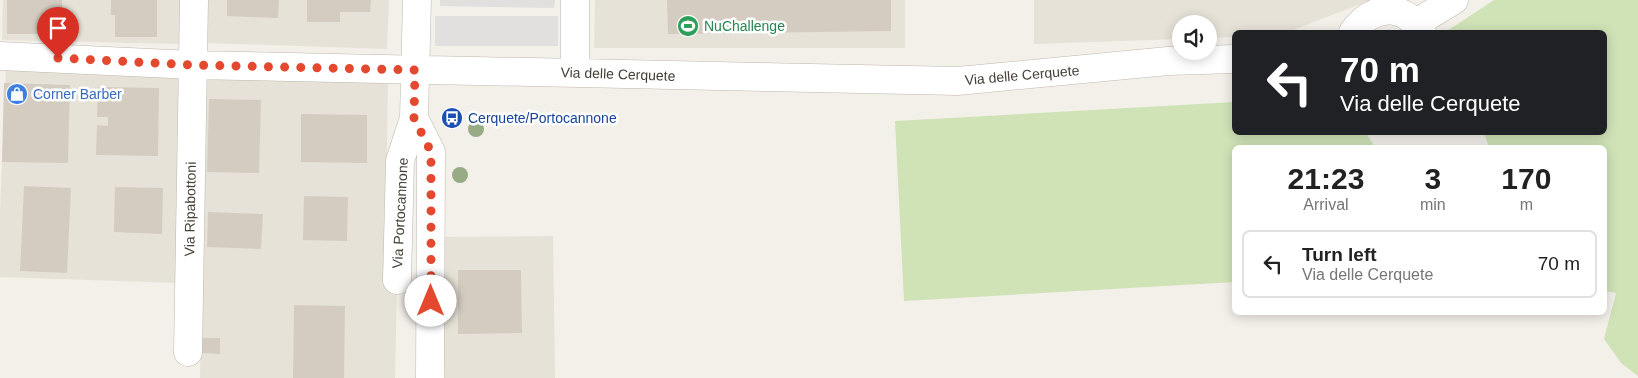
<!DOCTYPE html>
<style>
body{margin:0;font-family:Arial,sans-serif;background:#f2f2f2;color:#222;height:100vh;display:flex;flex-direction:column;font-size:19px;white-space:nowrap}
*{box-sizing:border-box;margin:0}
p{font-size:16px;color:#767676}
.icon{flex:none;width:28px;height:28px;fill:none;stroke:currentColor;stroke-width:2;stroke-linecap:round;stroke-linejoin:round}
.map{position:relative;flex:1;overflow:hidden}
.details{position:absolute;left:1232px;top:145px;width:375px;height:170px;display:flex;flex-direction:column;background:#fff;border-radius:8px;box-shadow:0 2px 12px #0003}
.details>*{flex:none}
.top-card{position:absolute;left:1232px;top:30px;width:375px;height:105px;border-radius:8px;box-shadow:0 2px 12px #0003;background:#202124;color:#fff;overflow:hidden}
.buttons{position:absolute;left:1172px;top:15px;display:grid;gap:10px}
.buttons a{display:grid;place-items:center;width:45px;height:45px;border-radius:50%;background:#fff;box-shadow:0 2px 12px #0003;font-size:25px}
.pin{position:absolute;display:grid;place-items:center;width:42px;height:42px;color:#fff;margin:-51px -21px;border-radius:50% 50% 50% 0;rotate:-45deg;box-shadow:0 0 5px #0007}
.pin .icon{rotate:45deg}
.me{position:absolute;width:55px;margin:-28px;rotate:0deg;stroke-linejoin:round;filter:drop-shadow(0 0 4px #0008)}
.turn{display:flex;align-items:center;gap:18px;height:105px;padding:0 25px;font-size:22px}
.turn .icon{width:65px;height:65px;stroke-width:2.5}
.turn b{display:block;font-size:35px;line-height:42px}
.eta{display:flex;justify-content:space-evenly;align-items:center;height:85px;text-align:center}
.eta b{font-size:30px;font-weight:700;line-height:35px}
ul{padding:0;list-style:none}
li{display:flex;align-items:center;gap:15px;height:68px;margin:0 10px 8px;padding:0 15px;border:2px solid #e0e0e0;border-radius:8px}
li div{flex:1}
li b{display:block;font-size:19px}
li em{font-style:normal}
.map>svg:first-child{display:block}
.residential{fill:#e6e2d8}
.green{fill:#cfe3b7}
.parking{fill:#e2e0de}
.building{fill:#d4ccc0}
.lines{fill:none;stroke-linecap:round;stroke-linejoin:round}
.street-casing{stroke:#beb8ad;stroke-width:29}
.street{stroke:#fff;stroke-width:28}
.tree{fill:#97ab84}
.route{stroke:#e44930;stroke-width:9;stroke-dasharray:0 16.2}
.labels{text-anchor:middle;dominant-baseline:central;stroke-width:5;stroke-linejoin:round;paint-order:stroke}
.leisure-label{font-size:14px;fill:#27864d;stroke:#fff;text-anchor:start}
.street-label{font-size:14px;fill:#464138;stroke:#fff}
.shop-label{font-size:14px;fill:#366cbe;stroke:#fff;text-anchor:start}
.transit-label{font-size:14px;fill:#164399;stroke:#fff;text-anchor:start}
</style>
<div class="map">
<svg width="1638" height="378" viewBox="0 0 1638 378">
<rect width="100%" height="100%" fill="#f3f0ea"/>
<!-- residential -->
<path class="residential" d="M3,0H181L180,44L2,40Z
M207,0H389L387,49L205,43Z
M595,0H905V48H594Z
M1034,0H1371L1288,32H1235V37L1209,38V24H1181V39L1034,44Z
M6,68L183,74L177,283L0,277V211Z
M205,75L388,78L385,283L397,285L395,378H200Z
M553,236L555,378H445L442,237Z"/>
<!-- green -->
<path class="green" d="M1494,0H1638V376L1621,363L1604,339L1616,293L1605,291V148L1489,147L1484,133L1605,132V32H1448L1447,31Z
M1235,102V132L1366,133L1375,147L1235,148V282L904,301L895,121Z"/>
<!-- parking -->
<path class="parking" d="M440,0H555L554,8L440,6Z
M435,16H558V46H435Z"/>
<!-- building -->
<path class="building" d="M7,0H62V34H7Z
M111,0H157V37H115V15H111Z
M227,0H279L278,18L227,16Z
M307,0H371L370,12H340V22H307Z
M667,0H891V31L668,34Z
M4,83L70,85L68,163L2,162Z
M98,87L159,88L158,156L96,155L97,125L108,126V117H97Z
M209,99L261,100L259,173L207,172Z
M301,114L367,115V163L301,162Z
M24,186L71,188L67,273L20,271Z
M115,187L163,188L162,234L114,232Z
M304,196L348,197L347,241L303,240Z
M208,212L263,214L261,249L207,247Z
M458,270H521L522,333L458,334Z
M294,305L345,306L344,378H293Z
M202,338H220V354L201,353Z"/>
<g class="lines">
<!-- street casing -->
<g class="street-casing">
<path id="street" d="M417,0L414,118L431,152L430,378
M1416,23L1454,0
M1353,32C1373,5 1403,2 1422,32
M0,56L193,65L958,81L1168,61L1235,59
M575,73V0
M397,280L400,161L414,118
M188,352L194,0"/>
</g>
<!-- street -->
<use href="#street" class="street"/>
</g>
<!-- trees -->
<g class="tree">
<circle cx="476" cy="129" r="8"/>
<circle cx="460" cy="175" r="8"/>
</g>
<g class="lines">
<!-- route -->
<path class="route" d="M58,58L193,65L415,70L414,118L431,152V301"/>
</g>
<!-- icons -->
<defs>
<g id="stadium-disc" transform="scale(1.125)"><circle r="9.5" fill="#2e9e5b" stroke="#fff"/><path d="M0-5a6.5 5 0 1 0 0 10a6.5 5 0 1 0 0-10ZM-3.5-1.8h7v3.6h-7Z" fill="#fff"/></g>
<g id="shop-disc" transform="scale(1.125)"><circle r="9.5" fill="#3f7fe0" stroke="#fff"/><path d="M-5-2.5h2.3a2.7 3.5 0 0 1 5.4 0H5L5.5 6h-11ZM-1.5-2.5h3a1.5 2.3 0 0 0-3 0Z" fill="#fff"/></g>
<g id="bus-disc" transform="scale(1.125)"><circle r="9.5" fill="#1a4fb4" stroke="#fff"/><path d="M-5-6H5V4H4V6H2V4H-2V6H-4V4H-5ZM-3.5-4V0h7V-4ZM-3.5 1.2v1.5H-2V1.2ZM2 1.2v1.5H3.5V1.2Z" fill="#fff"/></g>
</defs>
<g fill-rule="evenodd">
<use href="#stadium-disc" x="688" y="26"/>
<use href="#shop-disc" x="17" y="94"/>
<use href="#bus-disc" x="452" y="118"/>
</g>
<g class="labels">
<!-- leisure labels -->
<g class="leisure-label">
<text x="704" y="26">NuChallenge</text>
</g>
<!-- street labels -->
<g class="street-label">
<text transform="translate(618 74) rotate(2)">Via delle Cerquete</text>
<text transform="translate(1022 75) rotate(-5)">Via delle Cerquete</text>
<text transform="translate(190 209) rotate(-89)">Via Ripabottoni</text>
<text transform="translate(400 213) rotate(-87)">Via Portocannone</text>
</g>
<!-- shop labels -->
<g class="shop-label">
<text x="33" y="94">Corner Barber</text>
</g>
<!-- transit labels -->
<g class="transit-label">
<text x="468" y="118">Cerquete/Portocannone</text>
</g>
</g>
</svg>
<div class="buttons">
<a><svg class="icon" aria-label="sound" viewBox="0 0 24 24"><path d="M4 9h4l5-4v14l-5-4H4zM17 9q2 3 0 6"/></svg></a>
</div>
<div class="pin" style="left:58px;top:58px;background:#d93025"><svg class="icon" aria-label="arrive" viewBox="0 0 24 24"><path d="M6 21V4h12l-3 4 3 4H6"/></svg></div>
<svg class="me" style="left:431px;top:301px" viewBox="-20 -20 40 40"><circle r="19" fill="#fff"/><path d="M0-13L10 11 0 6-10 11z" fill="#e44930"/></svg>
<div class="top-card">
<div class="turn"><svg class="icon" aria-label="left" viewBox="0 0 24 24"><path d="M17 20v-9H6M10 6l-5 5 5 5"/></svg><div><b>70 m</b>Via delle Cerquete</div></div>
</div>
<section class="details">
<div class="eta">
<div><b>21:23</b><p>Arrival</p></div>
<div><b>3</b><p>min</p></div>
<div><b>170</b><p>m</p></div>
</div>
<ul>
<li><svg class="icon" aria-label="left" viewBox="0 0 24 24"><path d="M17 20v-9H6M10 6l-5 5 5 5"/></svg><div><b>Turn left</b><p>Via delle Cerquete</p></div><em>70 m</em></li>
</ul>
</section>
</div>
